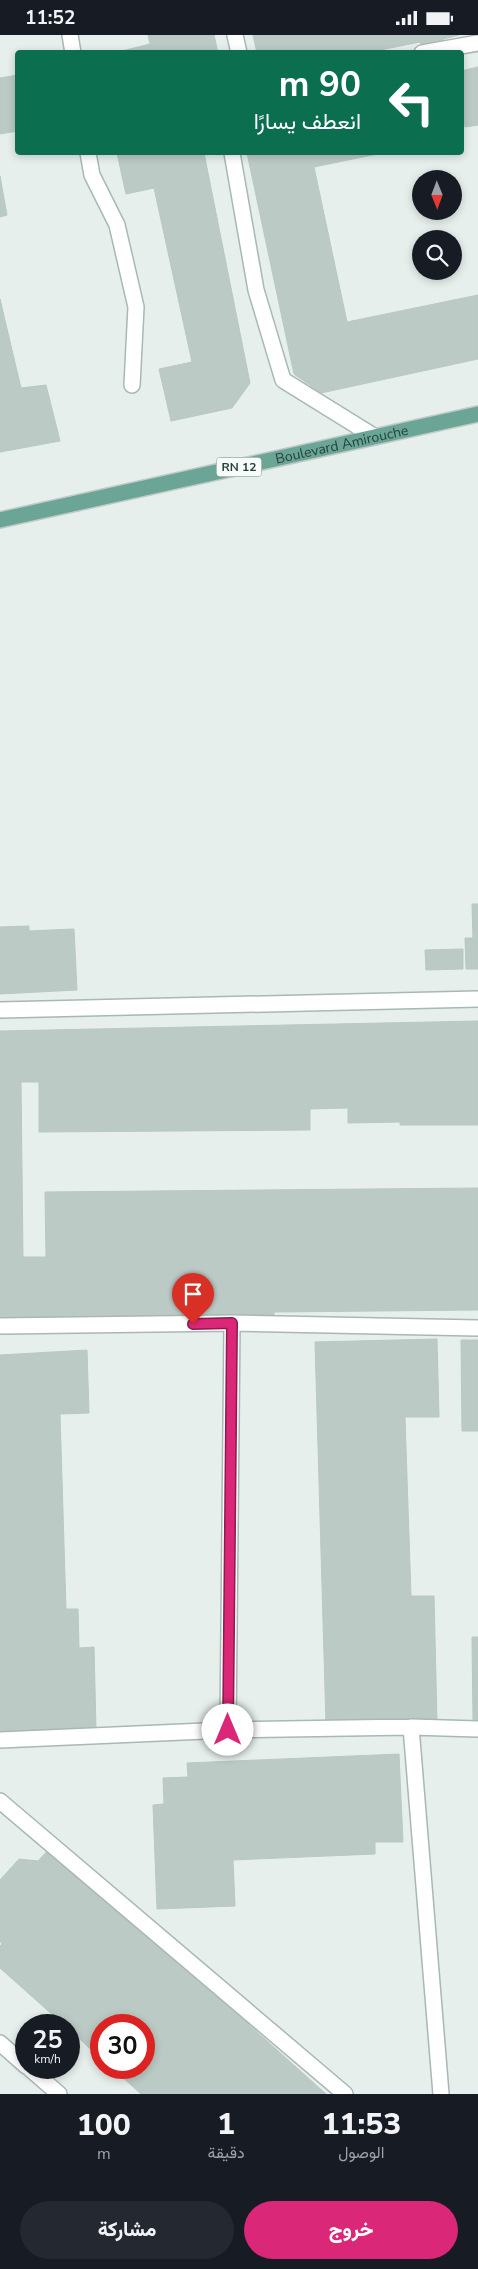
<!DOCTYPE html>
<html lang="ar">
<meta charset="utf-8">
<style>
body{margin:0;font-family:"Nunito Sans",Vazirmatn,sans-serif;background:#242831;color:#f1f3f6;direction:rtl;height:100vh;display:flex;flex-direction:column;font-size:19px;white-space:nowrap}
*{box-sizing:border-box;margin:0}
p{font-size:16px;color:#9ea1a6}
.icon{flex:none;width:28px;height:28px;fill:none;stroke:currentColor;stroke-width:2;stroke-linecap:round;stroke-linejoin:round}
.map{position:relative;height:2059px;overflow:hidden;direction:ltr}
.details{display:flex;flex-direction:column;background:#171b24;flex:1}
.details>*{flex:none}
.hud{position:absolute;left:15px;top:15px;width:449px;height:105px;border-radius:5px;box-shadow:0 2px 8px #0003;direction:rtl;background:#0b6e4f;color:#fff;overflow:hidden}
.needle{width:32px;rotate:179deg}
.tools{position:absolute;left:412px;top:135px;display:grid;gap:10px}
.tools a{display:grid;place-items:center;width:50px;height:50px;border-radius:50%;background:#171b24;box-shadow:0 2px 8px #0003;font-size:25px}
.speed{position:absolute;left:15px;top:1979px;display:flex;gap:10px;font-size:25px;font-weight:700;text-align:center}
.speed>*{display:grid;place-content:center;width:65px;height:65px;border-radius:50%;background:#171b24;box-shadow:0 2px 8px #0003;line-height:1}
.speed small{font-size:12px;font-weight:400}
.speed .limit{border:8px solid #d22;background:#fff;color:#111}
.pin{position:absolute;display:grid;place-items:center;width:42px;height:42px;color:#fff;margin:-51px -21px;border-radius:50% 50% 50% 0;rotate:-45deg;box-shadow:0 0 5px #0007}
.pin .icon{rotate:45deg}
.me{position:absolute;width:55px;margin:-28px;rotate:0deg;stroke-linejoin:round;filter:drop-shadow(0 0 4px #0008)}
.turn{display:flex;align-items:center;gap:18px;height:105px;padding:0 20px;font-size:22px}
.turn .icon{width:65px;height:65px;stroke-width:2.5}
.turn b{display:block;font-size:35px;line-height:42px}
.eta{display:flex;justify-content:space-evenly;align-items:center;height:85px;text-align:center}
.eta b{font-size:30px;font-weight:800;line-height:35px}
.cta{display:flex;gap:10px;margin-top:auto;padding:10px 20px}
.cta a{flex:1;height:58px;border-radius:30px;background:#db2777;color:#fff;font-size:20px;font-weight:800;line-height:58px;text-align:center}
.cta a+a{background:#242831;color:#f1f3f6}
.status{display:flex;justify-content:space-between;align-items:center;height:35px;padding:0 25px;background:#171b24;direction:ltr}
.status svg{height:14px;fill:currentColor}
.map>svg:first-child{display:block}
.building{fill:#bbcac4;stroke:#b8c9c2}
.lines{fill:none;stroke-linecap:round;stroke-linejoin:round}
.lane-casing{stroke:#a8b8b2;stroke-width:18}
.street-casing{stroke:#a8b8b2;stroke-width:18}
.primary-casing{stroke:#c2cac8;stroke-width:18}
.lane{stroke:#fff;stroke-width:15}
.street{stroke:#fff;stroke-width:15}
.primary{stroke:#6aa596;stroke-width:15}
.route-casing{stroke:#8e194d;stroke-width:12}
.route{stroke:#db2777;stroke-width:9}
.labels{text-anchor:middle;dominant-baseline:central;stroke-width:5;stroke-linejoin:round;paint-order:stroke}
.shield{fill:#f7fbf9;stroke:#637a73;stroke-width:1}
.shield-label{font-size:12px;font-weight:bold;fill:#24423a}
.street-label{font-size:14px;fill:#24423a;stroke:#f7fbf9}
</style>
<div class="status"><b>11:52</b><svg viewBox="0 0 49 12"><path d="M0 12V9h3v3zM5 12V6h3v6zM10 12V3h3v9zM15 12V0h3v12zM26 1h20v11H26zM47 4h2v5h-2z"/></svg></div>
<div class="map">
<svg width="478" height="2059" viewBox="0 0 478 2059">
<rect width="100%" height="100%" fill="#e6efeb"/>
<!-- building -->
<path class="building" d="M148,0H214L218,18H122V16L150,9Z
M253,0H459L443,4L444,7L421,11L420,7L380,15L381,18H257Z
M478,32V90L465,92L461,73V36Z
M18,40V96L0,99V43Z
M117,118H204L250,348L232,373L171,386L159,334L192,327L154,153L126,159Z
M247,118H382L314,132L347,287L478,260V324L321,358L294,339Z
M0,141L7,180L0,182Z
M0,264L21,353L46,350L60,406L0,417Z
M472,869H478V934H466L465,903H473Z
M29,891V896L74,894L77,955L0,959V892Z
M463,914V934L426,935L425,915Z
M478,986V1090H400V1087L348,1088V1073L310,1074V1095L39,1097V1047H21L23,1222H46L45,1157L478,1153V1275L274,1277V1280L211,1282L0,1284V996Z
M437,1304L439,1382H405L411,1561H434L437,1687L326,1690L315,1307Z
M461,1305H478V1396H462Z
M87,1315L89,1378L60,1379L66,1574H78L79,1613L94,1612L96,1695L0,1698V1320Z
M472,1602H478V1686H473Z
M399,1719L403,1807H375V1819L233,1825L235,1871L157,1874L153,1770L164,1769L163,1743L188,1742L187,1728Z
M51,1812L326,2059H141L111,2032H144V1990H101V2024L69,1994V1990H64L0,1933V1911L2,1909L0,1906V1845L19,1824L38,1826Z"/>
<g class="lines">
<!-- lane casing -->
<g class="lane-casing">
<path id="lane" d="M88,118L92,140L117,190L136,272L132,350"/>
</g>
<!-- street casing -->
<g class="street-casing">
<path id="street" d="M70,0L73,18
M235,0L239,18
M422,18L478,8
M232,118L256,255L283,345L375,402
M0,975L478,964
M0,1291L232,1288L478,1293
M411,1692L441,2059
M228,1695L411,1692L478,1694
M0,1705L228,1695L232,1288
M0,1766L345,2059
M0,2008L26,2031
M28,2032L59,2059"/>
</g>
<!-- primary casing -->
<g class="primary-casing">
<g id="primary">
<path id="s1" d="M0,485L478,379"/>
</g>
</g>
<!-- lane -->
<use href="#lane" class="lane"/>
<!-- street -->
<use href="#street" class="street"/>
<!-- primary -->
<use href="#primary" class="primary"/>
</g>
<g class="lines">
<!-- route casing -->
<g class="route-casing">
<path id="route" d="M193,1289L232,1288L228,1695"/>
</g>
<!-- route -->
<use href="#route" class="route"/>
</g>
<g class="labels">
<!-- shield labels -->
<rect class="shield" x="216.5" y="422.5" width="45" height="19" rx="4"/>
<g class="shield-label">
<text x="239" y="432">RN 12</text>
</g>
<!-- street labels -->
<g class="street-label">
<text stroke="none"><textPath href="#s1" startOffset="350">Boulevard Amirouche</textPath></text>
</g>
</g>
</svg>
<div class="tools">
<a><svg class="needle" viewBox="-14 -14 28 28"><path d="M0-13l5 13h-10z" fill="#e53935"/><path d="M0 13l5-13h-10z" fill="#9ea1a6"/></svg></a>
<a><svg class="icon" aria-label="search" viewBox="0 0 24 24"><circle cx="10" cy="10" r="6"/><path d="M15 15l6 6"/></svg></a>
</div>
<div class="speed"><div>25<small>km/h</small></div><div class="limit">30</div></div>
<div class="pin" style="left:193px;top:1289px;background:#d93025"><svg class="icon" aria-label="arrive" viewBox="0 0 24 24"><path d="M6 21V4h12l-3 4 3 4H6"/></svg></div>
<svg class="me" style="left:228px;top:1695px" viewBox="-20 -20 40 40"><circle r="19" fill="#fff"/><path d="M0-13L10 11 0 6-10 11z" fill="#db2777"/></svg>
<div class="hud">
<div class="turn"><svg class="icon" aria-label="left" viewBox="0 0 24 24"><path d="M17 20v-9H6M10 6l-5 5 5 5"/></svg><div><b>90 m</b>انعطف يسارًا</div></div>
</div>
</div>
<section class="details">
<div class="eta">
<div><b>11:53</b><p>الوصول</p></div>
<div><b>1</b><p>دقيقة</p></div>
<div><b>100</b><p>m</p></div>
</div>
<div class="cta"><a>خروج</a><a>مشاركة</a></div>
</section>
